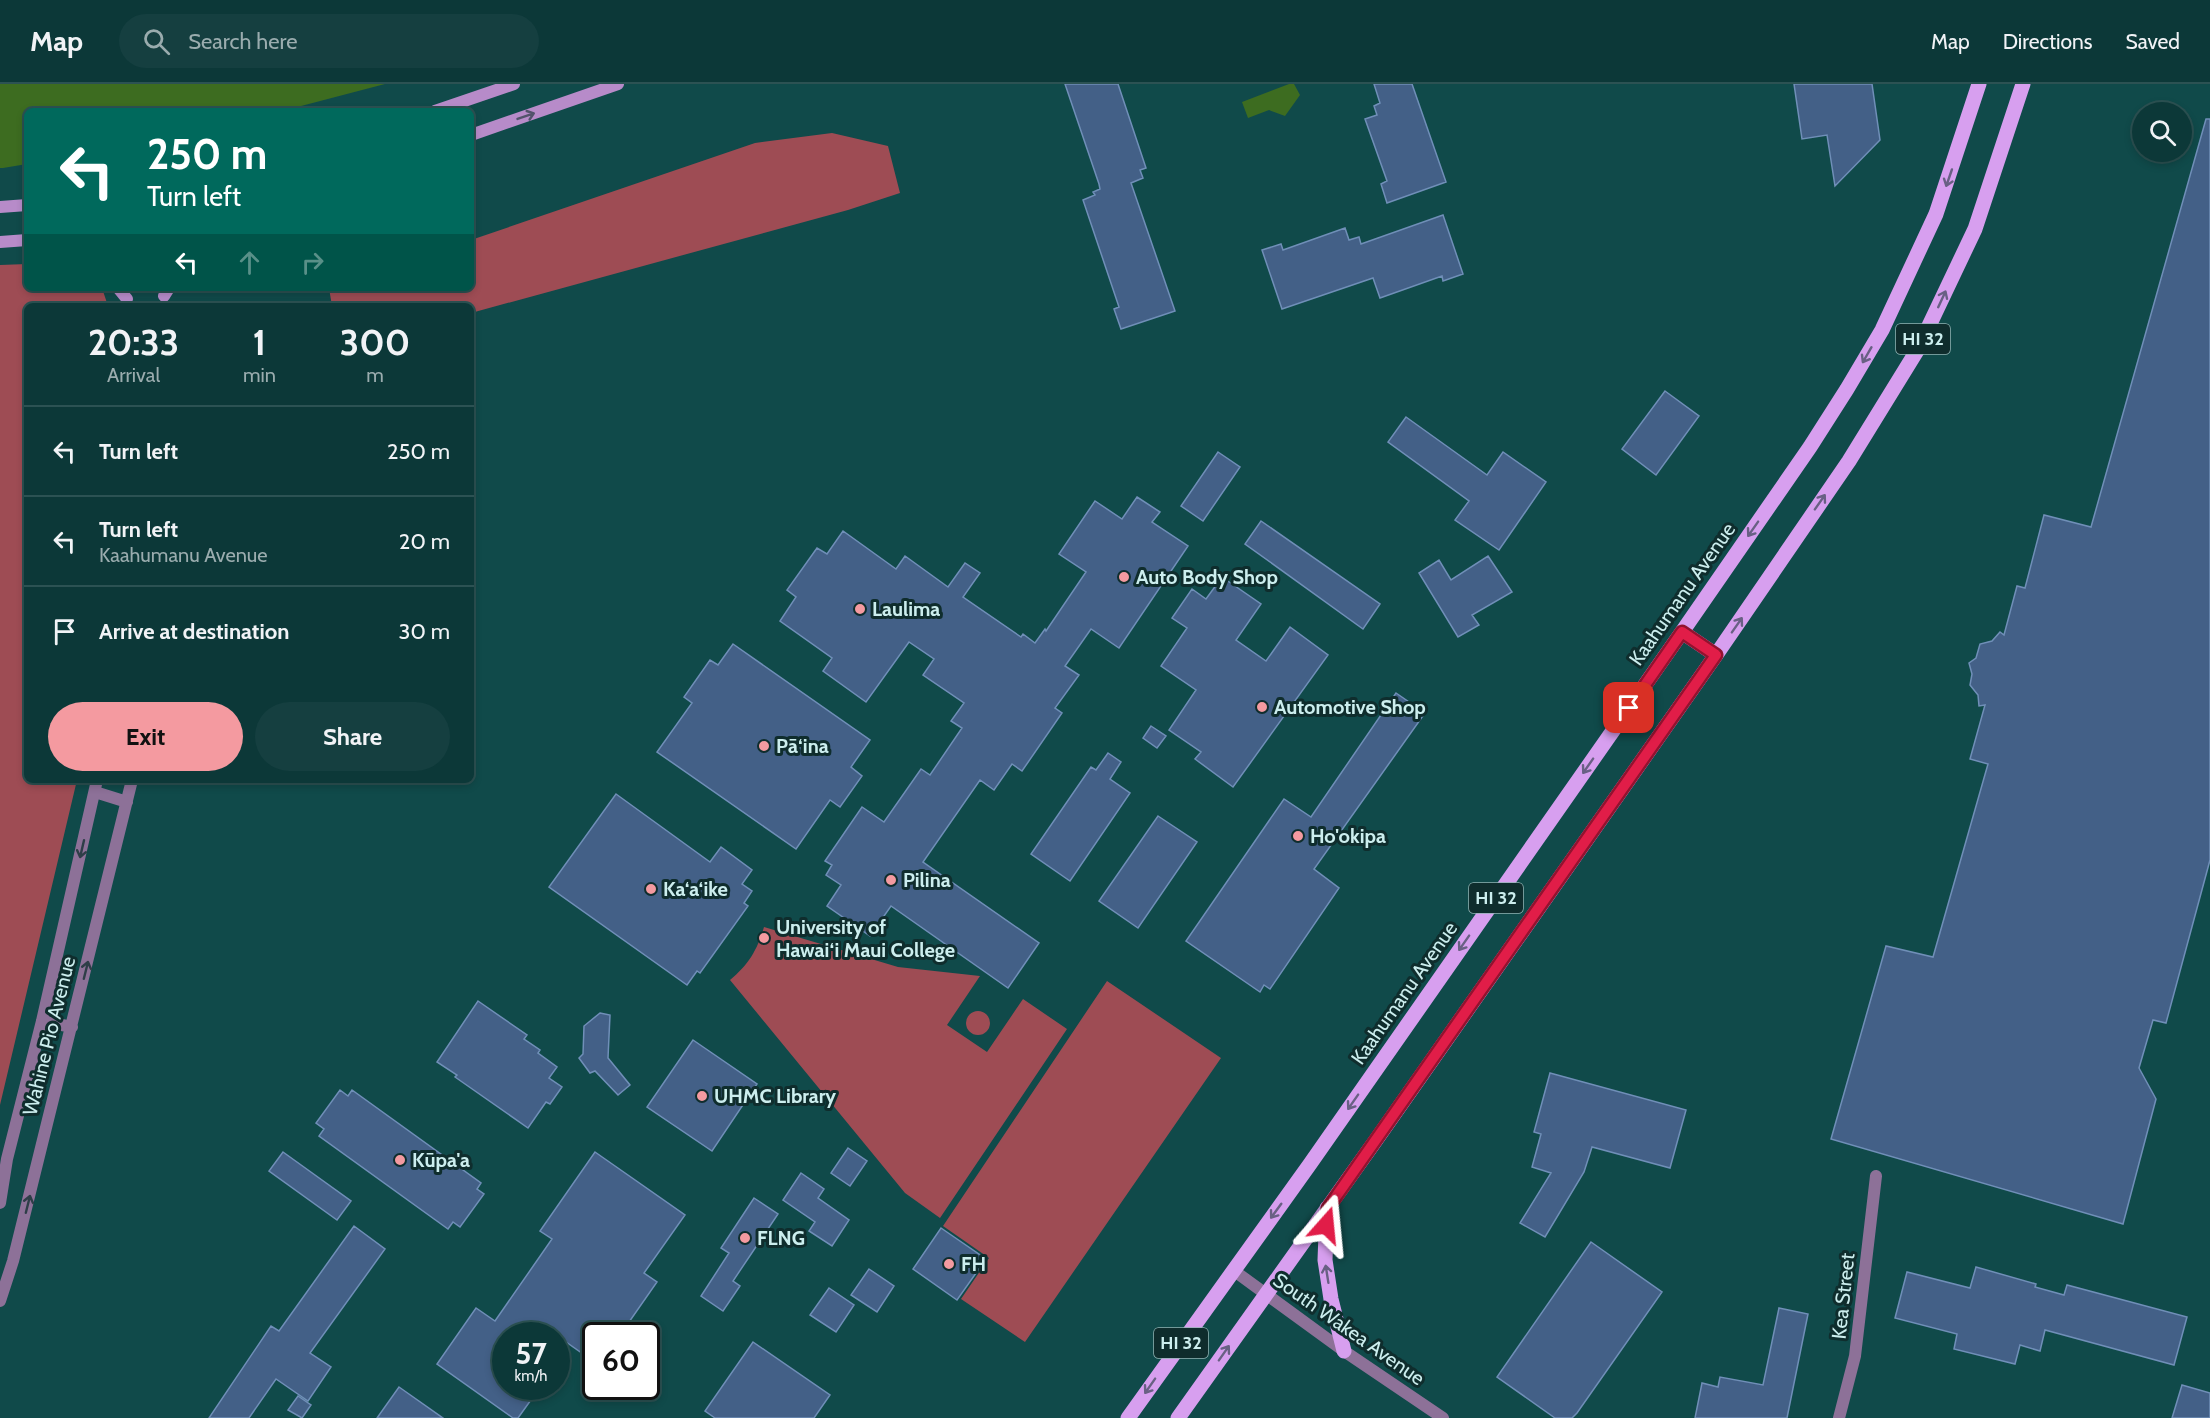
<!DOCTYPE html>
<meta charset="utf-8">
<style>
body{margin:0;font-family:Cabin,sans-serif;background:#153f40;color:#f1f3f6;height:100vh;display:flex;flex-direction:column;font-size:22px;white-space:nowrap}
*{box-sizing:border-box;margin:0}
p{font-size:20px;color:#9aacae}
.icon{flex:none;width:33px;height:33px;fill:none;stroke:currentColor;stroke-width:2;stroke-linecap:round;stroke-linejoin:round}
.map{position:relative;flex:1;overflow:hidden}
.panel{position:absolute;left:24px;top:219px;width:450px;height:480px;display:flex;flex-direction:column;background:#0c3838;border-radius:9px;box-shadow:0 3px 9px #0003,0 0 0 2px #2c5253}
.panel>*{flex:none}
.banner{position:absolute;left:24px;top:24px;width:450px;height:183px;border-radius:9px;box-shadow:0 3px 9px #0003,0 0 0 2px #2c5253;background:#00695c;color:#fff;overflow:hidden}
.controls{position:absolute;left:2132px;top:18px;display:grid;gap:12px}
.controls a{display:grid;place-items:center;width:60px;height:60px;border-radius:50%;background:#0c3838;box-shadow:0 3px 9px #0003,0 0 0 2px #2c5253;font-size:30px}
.speed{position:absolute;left:492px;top:1238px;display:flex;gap:12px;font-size:30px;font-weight:700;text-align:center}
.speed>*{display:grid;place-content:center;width:78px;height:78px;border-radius:50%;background:#0c3838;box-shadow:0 3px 9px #0003,0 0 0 2px #2c5253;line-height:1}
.speed small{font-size:15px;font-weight:400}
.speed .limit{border:3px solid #111;border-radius:9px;background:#fff;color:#111}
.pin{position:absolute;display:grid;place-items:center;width:51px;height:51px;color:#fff;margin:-26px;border-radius:12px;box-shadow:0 3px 9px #0006}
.me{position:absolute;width:66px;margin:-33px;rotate:18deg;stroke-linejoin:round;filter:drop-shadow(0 0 4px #0008)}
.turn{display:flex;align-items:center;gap:21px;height:126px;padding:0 24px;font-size:27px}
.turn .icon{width:78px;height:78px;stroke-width:2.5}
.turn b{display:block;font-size:42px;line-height:51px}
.lanes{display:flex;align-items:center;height:57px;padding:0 24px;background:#0003;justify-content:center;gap:30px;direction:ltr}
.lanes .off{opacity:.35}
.eta{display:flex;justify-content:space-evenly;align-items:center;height:102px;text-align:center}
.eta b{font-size:36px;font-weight:800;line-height:42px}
.cta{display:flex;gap:12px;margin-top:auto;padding:12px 24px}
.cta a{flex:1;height:69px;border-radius:36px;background:#f49aa0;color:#111;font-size:24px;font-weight:800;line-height:69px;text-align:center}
.cta a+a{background:#153f40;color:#f1f3f6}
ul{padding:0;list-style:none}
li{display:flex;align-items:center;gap:18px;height:90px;padding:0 24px;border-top:2px solid #2c5253}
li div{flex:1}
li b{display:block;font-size:22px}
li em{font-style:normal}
header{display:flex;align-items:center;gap:36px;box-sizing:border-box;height:84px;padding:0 30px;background:#0c3838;border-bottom:2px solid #2c5253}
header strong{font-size:28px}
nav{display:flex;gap:33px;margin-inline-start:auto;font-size:21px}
.search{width:420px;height:54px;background:#153f40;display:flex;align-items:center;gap:15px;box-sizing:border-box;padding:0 21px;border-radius:33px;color:#9aacae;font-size:22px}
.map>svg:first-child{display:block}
.green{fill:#9e4c54}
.water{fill:#3d6c20}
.building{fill:#436087;stroke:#708fb8;stroke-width:1.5}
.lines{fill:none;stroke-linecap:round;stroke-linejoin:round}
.minor{stroke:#8d7198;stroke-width:12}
.tertiary{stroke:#8d7198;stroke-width:12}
.secondary{stroke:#b78bc9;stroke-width:12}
.primary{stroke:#d79fef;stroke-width:15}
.oneway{stroke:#52536b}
.oneway2{stroke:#696084}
.oneway3{stroke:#2e3e48}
.route-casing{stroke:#92132f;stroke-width:15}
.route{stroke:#e11d48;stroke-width:10}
.poi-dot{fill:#f49aa0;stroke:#0f2d2d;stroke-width:2}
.labels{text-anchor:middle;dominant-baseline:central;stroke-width:6;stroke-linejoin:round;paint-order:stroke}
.shield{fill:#0f2d2d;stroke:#93b4b4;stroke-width:1.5}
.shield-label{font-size:18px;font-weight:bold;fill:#cee}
.poi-label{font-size:20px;font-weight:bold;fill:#cee;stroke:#0f2d2d;text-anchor:start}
.street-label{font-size:20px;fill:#cee;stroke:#0f2d2d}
</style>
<header>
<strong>Map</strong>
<div class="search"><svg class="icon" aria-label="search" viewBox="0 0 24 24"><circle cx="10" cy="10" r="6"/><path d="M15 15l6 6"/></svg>Search here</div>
<nav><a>Map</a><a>Directions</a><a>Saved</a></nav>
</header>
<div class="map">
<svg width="2210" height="1334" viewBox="0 0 2210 1334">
<rect width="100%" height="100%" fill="#104a4a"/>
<!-- green -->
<path class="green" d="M832,49L888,62L900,109L848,126L471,229V222H332L329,204H471V156L755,59Z
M27,180V204H102L108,222H27V696H77L0,1021V181Z
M764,843L898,883L980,892L947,941L987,968L1023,915L1067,945L940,1134L905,1109L730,896C748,881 757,867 764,843Z
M1107,897L1221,974L1025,1258L961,1215L989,1174L943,1142Z
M966 939a12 12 0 1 1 24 0a12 12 0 1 1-24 0Z"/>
<!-- water -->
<path class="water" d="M0,0H385L282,27H27V80L3,84H0Z
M1289,0H1294L1300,11L1285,32L1269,26L1248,34L1242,18Z"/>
<!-- building -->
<path class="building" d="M1065,0H1118L1146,84L1140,86L1143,94L1131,99L1175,227L1121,245L1114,225L1119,223L1083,116L1095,111L1093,108L1100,105L1099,100Z
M1374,0H1412L1446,98L1387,119L1381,100L1387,97L1365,35L1377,31L1374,22L1380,19Z
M1794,0H1872L1880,56L1835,102L1827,51L1802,55Z
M2206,35H2210V776L2166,939L2153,936L2139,984L2156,1015L2123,1140L1831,1055L1886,862L1933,873L1988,680L1970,675L1985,621L1979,622L1978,611L1970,601L1972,590L1969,579L1976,574L1980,560L1992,557L2000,548L2004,551L2017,502L2025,504L2044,431L2091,443Z
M1443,131L1463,190L1443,197L1442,192L1380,214L1373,194L1282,225L1262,166L1281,160L1283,166L1345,144L1349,156L1359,153L1361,160Z
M1665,307L1699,332L1656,391L1622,365Z
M1406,333L1487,391L1503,368L1546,398L1499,466L1455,436L1469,417L1388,358Z
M1218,368L1240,383L1203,437L1181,422Z
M1137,413L1160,428L1152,438L1188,462L1119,564L1091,545L1065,582L1079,591L1055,624L1062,629L1022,687L1012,680L994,706L980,696L923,778L1039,859L1008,904L891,822L870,852L827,822L841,801L826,791L832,781L825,777L862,723L884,738L921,685L930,691L962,644L951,637L964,619L923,591L934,575L909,558L866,618L823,587L832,574L780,537L796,513L787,506L817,464L827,470L843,447L896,485L905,472L948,503L965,479L980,489L963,513L1021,553L1023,550L1035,559L1045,545L1046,547L1086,488L1059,470L1095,417L1122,435Z
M1261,437L1380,520L1363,545L1245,460Z
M1488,472L1512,508L1472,531L1479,541L1458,553L1419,489L1439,476L1451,496Z
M1222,493L1261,520L1236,556L1266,577L1290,543L1328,571L1233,703L1195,675L1201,668L1169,646L1196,606L1161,582L1187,544L1172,534L1192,505L1206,515Z
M733,560L870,656L851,683L862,692L840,723L830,716L796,765L657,668L692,619L684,613L710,576L718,581Z
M1396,609L1425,629L1314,785L1339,804L1270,905L1264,901L1260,908L1186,857L1284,715L1311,733Z
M1151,642L1166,652L1157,664L1143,654Z
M1108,669L1121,678L1110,695L1130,709L1070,797L1031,770L1091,683L1096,686Z
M616,710L710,778L721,763L752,786L742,800L752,807L744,819L748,822L700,889L697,887L687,901L549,803Z
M1158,732L1197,758L1138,844L1099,817Z
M478,917L527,951L524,955L540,966L538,969L557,983L549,994L562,1003L550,1020L546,1018L528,1044L455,993L457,991L437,978Z
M600,929L610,931L608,974L630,1001L618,1011L595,987L590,989L579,974L583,970L584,942Z
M693,956L757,1000L712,1067L647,1023Z
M1550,989L1686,1026L1670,1084L1592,1063L1584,1088L1545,1153L1520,1139L1551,1089L1532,1083L1541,1050L1534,1048Z
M340,1006L348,1012L352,1006L481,1099L477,1105L484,1110L460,1143L453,1138L448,1145L319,1052L324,1045L316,1039Z
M848,1064L867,1077L850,1102L831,1089Z
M283,1068L351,1117L337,1136L269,1087Z
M595,1068L685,1131L644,1189L657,1198L620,1251H596V1279L556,1251H506V1302H541L518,1334H513L437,1280L476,1224L495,1237L552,1155L540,1147Z
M801,1089L824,1105L818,1114L849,1136L832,1162L809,1147L815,1138L783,1116Z
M754,1114L778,1130L733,1197L740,1202L723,1227L701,1212L729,1169L721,1164Z
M354,1142L385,1165L310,1269L331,1283L308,1317L276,1295L249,1334H209L271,1242L279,1247Z
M941,1144L986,1175L957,1216L913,1185Z
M1591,1158L1662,1208L1577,1329L1572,1334H1555L1497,1293Z
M1976,1183L2036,1200L2035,1203L2064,1211L2067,1201L2187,1233L2174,1281L2045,1246L2040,1267L2020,1261L2015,1280L1954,1265L1957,1250L1895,1234L1907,1188L1970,1204Z
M869,1185L894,1202L877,1228L851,1211Z
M829,1204L854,1221L836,1248L810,1231Z
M1779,1224L1808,1230L1787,1334H1695L1702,1299L1718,1303L1720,1293L1763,1301Z
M753,1258L830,1311L814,1334H715L705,1327Z
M2182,1301L2210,1309V1334H2172Z
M399,1303L443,1334H377Z
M298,1312L311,1321L302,1334L288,1326Z"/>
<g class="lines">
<!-- minor -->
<path class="minor" d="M95,708L127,718
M42,937L72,943
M0,1119L7,1075L42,937L97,696
M0,1217L13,1177L132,696
M1839,1334L1855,1272L1876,1092"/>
<!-- tertiary -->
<path class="tertiary" d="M1233,1186L1344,1267L1443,1334"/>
<!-- secondary -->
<path class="secondary" d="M435,27L514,0
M471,51L618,0
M0,123L27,121
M0,158L27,156
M118,204L127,215
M164,212L169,204"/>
<!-- primary -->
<path class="primary" d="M1682,548L1716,571
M1327,1124L1325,1176L1331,1215L1344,1267
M1128,1334L1310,1080L1682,548L1810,363L1847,305L1882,246L1936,130L1979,0
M1178,1334L1376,1056L1716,571L1849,377L1918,265L1975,145L2023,0"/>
</g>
<!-- one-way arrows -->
<defs><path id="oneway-shaft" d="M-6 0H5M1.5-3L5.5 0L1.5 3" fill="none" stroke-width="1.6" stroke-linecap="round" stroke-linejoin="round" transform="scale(1.5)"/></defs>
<use class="oneway" href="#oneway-shaft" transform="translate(526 32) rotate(-19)"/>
<g class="oneway2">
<use href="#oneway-shaft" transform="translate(1949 94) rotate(109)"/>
<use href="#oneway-shaft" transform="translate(1942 215) rotate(-65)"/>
<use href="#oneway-shaft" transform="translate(1867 271) rotate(120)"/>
<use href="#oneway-shaft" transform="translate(1820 418) rotate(-55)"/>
<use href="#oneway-shaft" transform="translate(1753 445) rotate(125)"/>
<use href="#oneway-shaft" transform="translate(1737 541) rotate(-55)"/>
<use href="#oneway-shaft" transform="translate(1588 682) rotate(125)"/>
<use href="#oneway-shaft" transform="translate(1464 859) rotate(125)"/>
<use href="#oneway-shaft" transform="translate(1353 1018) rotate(125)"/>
<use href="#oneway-shaft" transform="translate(1276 1127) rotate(126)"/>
<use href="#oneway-shaft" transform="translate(1327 1190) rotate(-99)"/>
<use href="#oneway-shaft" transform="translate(1224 1269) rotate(-55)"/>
<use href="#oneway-shaft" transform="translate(1150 1302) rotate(125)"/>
</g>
<g class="oneway3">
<use href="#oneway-shaft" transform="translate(82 765) rotate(103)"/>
<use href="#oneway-shaft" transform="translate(86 886) rotate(-76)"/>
<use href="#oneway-shaft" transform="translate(28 1120) rotate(-76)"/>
</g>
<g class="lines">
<!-- route casing -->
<g class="route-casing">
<path id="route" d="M1326,1141L1328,1124L1716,571L1682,548L1629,624"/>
</g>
<!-- route -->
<use href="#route" class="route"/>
</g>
<!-- markers -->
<g class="poi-dot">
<circle cx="1124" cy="493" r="6"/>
<circle cx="860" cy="525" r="6"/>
<circle cx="1262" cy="623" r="6"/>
<circle cx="764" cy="662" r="6"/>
<circle cx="1298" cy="752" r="6"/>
<circle cx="891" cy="796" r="6"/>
<circle cx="651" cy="805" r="6"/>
<circle cx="764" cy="854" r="6"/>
<circle cx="702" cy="1012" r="6"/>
<circle cx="400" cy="1076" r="6"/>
<circle cx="745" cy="1154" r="6"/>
<circle cx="949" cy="1180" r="6"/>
</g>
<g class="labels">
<!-- shield labels -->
<g class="shield">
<rect x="1896" y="240" width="54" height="30" rx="4.5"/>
<rect x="1469" y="799" width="54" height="30" rx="4.5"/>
<rect x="1154" y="1244" width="54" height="30" rx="4.5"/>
</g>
<g class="shield-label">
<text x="1923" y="255">HI 32</text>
<text x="1496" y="814">HI 32</text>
<text x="1181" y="1259">HI 32</text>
</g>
<!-- poi labels -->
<g class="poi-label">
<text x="1136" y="493">Auto Body Shop</text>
<text x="872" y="525">Laulima</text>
<text x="1274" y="623">Automotive Shop</text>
<text x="776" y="662">Pā‘ina</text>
<text x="1310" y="752">Ho'okipa</text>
<text x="903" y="796">Pilina</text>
<text x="663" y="805">Ka‘a‘ike</text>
<text x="776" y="843">University of<tspan x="776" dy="23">Hawai‘i Maui College</tspan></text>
<text x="714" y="1012">UHMC Library</text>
<text x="412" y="1076">Kūpa'a</text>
<text x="757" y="1154">FLNG</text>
<text x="961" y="1180">FH</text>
</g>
<!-- street labels -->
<g class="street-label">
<text transform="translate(1682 510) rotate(-55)">Kaahumanu Avenue</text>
<text transform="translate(1404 909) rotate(-55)">Kaahumanu Avenue</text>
<text transform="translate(49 952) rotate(-76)">Wahine Pio Avenue</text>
<text transform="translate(1843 1212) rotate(-84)">Kea Street</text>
<text transform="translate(1349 1245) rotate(35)">South Wakea Avenue</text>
</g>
</g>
</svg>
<div class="controls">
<a><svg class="icon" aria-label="search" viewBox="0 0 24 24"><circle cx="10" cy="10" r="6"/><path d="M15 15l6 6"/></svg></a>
</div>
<div class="speed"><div>57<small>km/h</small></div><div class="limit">60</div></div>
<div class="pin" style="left:1629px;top:624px;background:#d93025"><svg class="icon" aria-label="arrive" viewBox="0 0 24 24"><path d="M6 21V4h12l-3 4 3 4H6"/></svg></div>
<svg class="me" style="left:1326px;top:1141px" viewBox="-20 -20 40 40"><path d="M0-17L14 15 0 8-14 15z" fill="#e11d48" stroke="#fff" stroke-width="4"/></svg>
<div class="banner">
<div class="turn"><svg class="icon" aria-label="left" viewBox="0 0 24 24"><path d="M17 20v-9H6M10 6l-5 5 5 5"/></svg><div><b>250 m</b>Turn left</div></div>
<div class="lanes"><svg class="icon" aria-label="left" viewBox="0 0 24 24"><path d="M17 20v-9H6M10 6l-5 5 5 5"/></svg><svg class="icon off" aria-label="ahead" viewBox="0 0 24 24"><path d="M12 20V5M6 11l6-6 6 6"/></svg><svg class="icon off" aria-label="right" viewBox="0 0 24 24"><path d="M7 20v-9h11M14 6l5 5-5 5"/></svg></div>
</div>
<section class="panel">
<div class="eta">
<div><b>20:33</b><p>Arrival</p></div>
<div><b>1</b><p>min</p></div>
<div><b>300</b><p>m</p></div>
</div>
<ul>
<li><svg class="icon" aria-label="left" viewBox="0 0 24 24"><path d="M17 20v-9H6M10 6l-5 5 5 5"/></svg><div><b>Turn left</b></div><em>250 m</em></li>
<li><svg class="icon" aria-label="left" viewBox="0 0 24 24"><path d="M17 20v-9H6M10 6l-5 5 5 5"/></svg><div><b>Turn left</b><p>Kaahumanu Avenue</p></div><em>20 m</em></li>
<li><svg class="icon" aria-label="arrive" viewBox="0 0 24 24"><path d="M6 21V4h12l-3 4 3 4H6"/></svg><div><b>Arrive at destination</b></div><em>30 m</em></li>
</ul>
<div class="cta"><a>Exit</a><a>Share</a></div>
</section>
</div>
